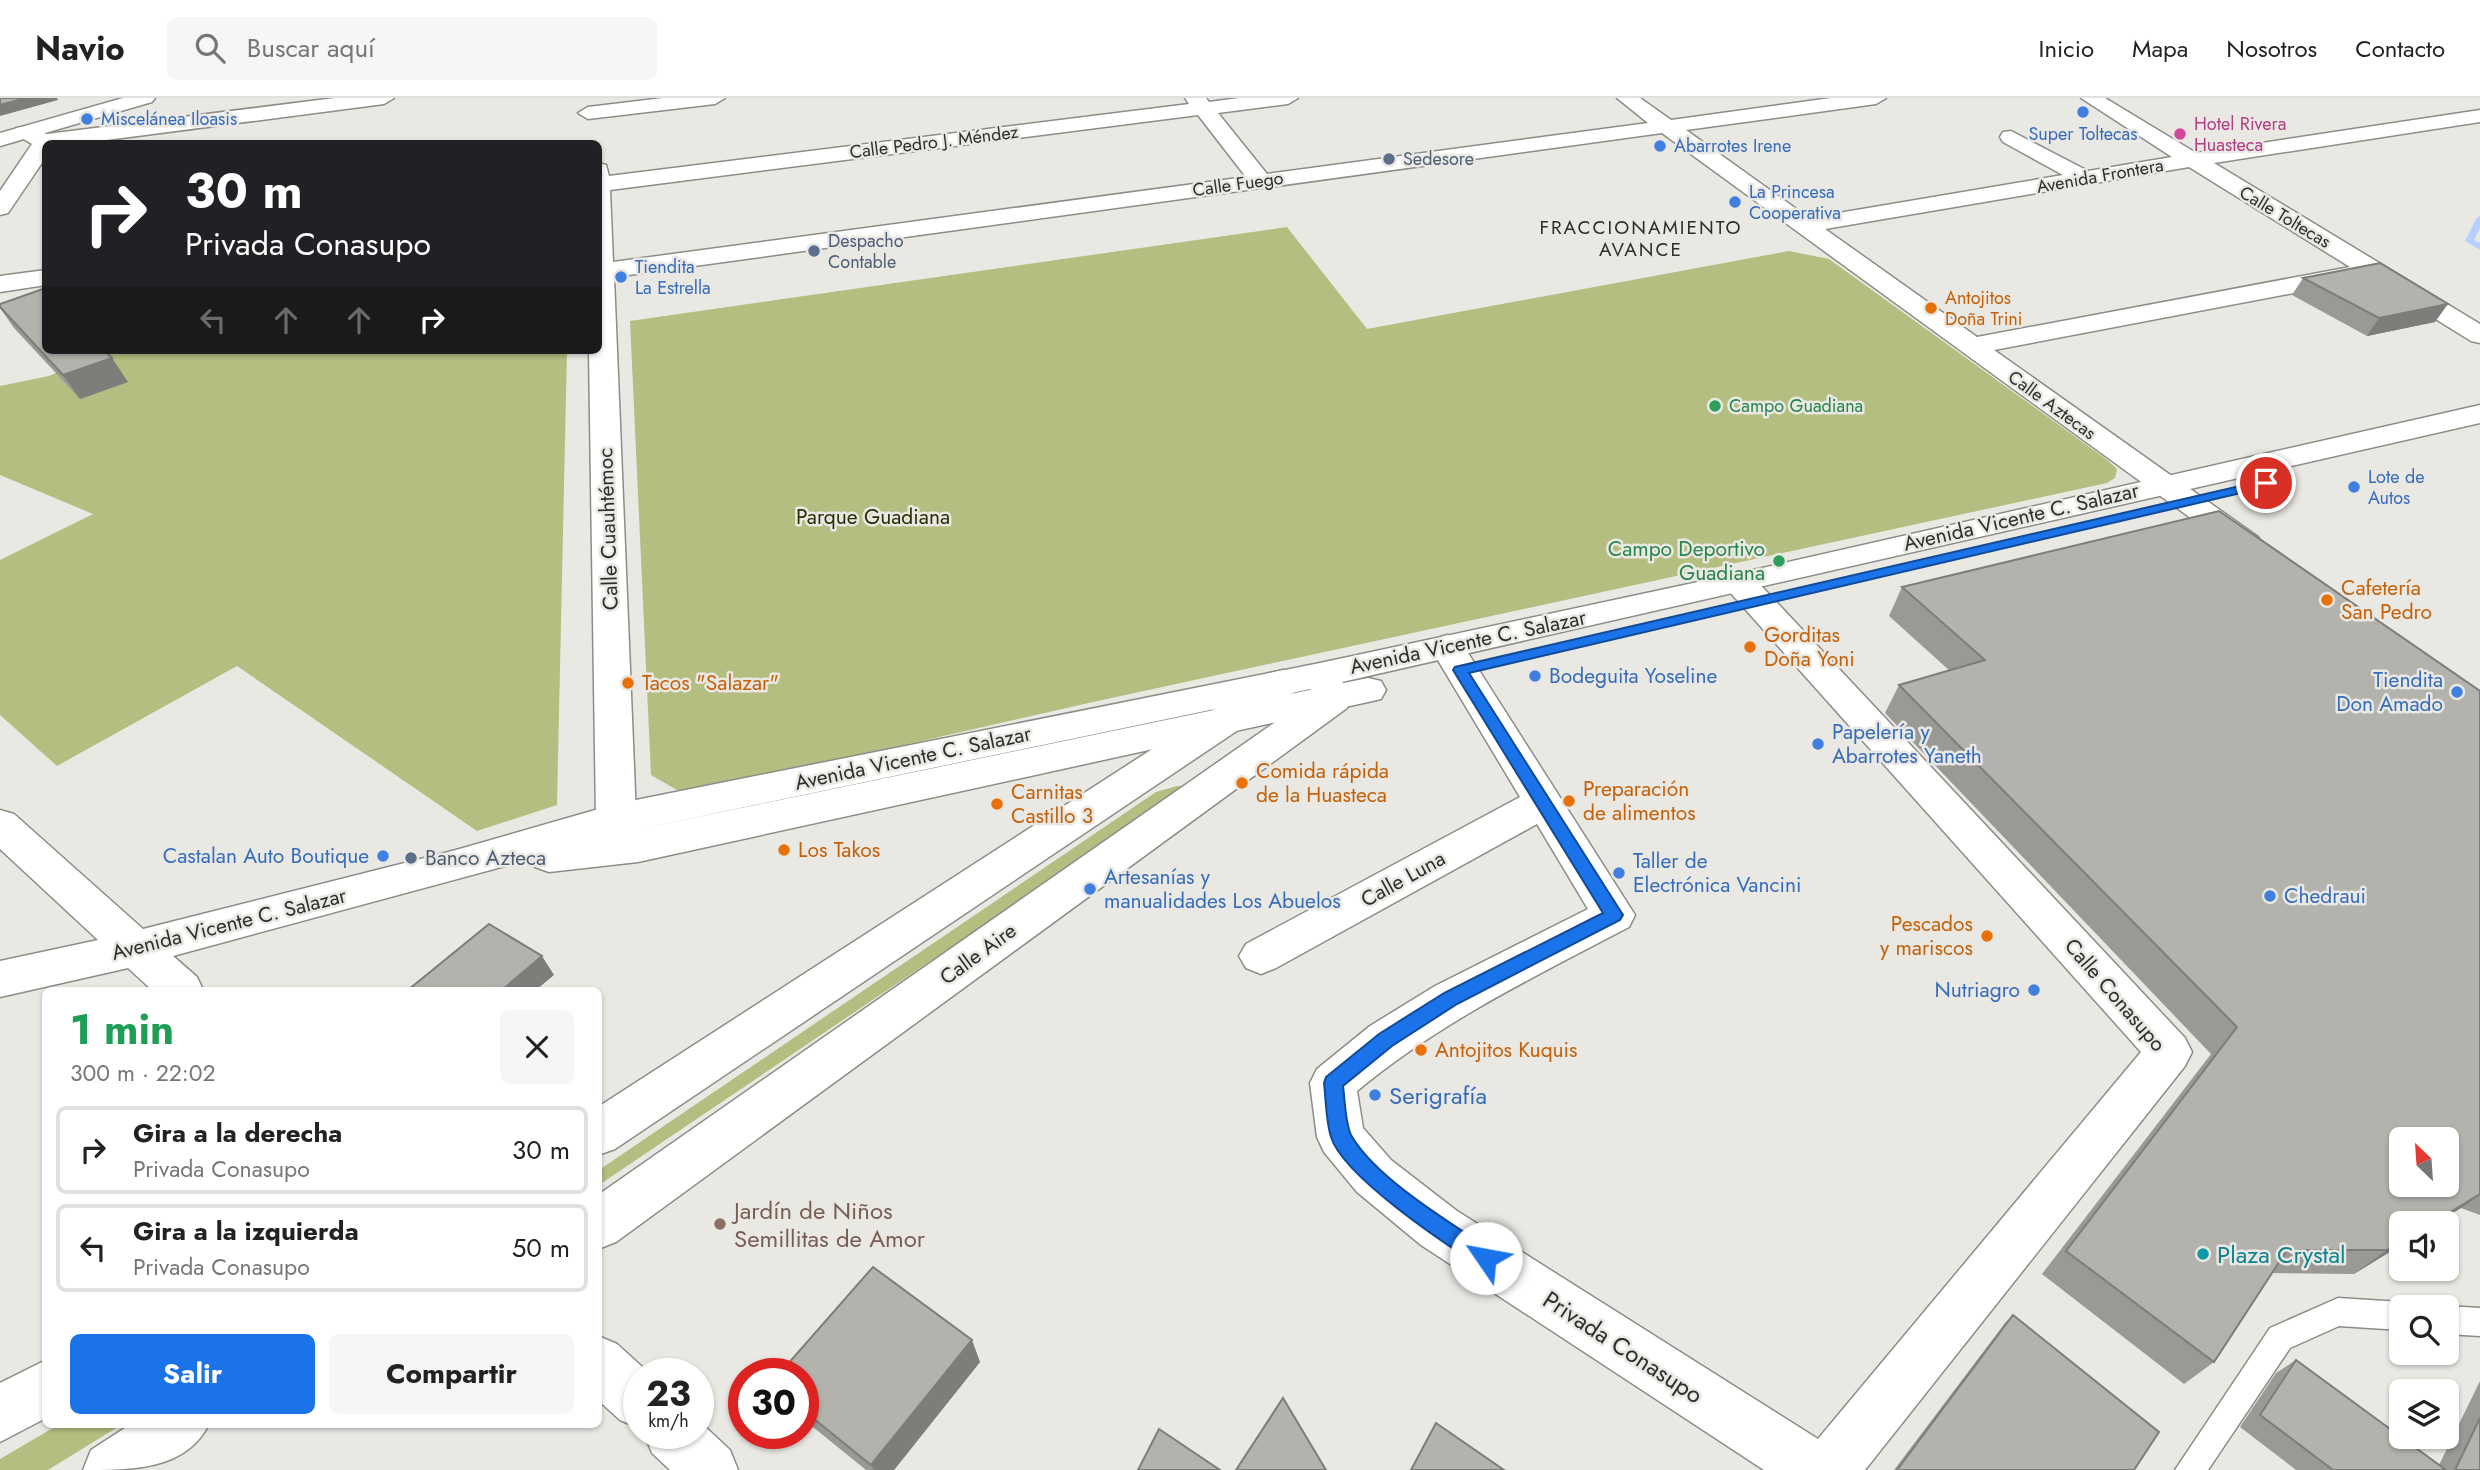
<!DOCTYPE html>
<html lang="es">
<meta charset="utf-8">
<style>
body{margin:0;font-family:Jost,sans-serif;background:#f6f6f6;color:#222;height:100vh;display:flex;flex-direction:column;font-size:26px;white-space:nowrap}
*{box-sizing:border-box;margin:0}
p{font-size:23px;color:#767676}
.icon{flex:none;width:38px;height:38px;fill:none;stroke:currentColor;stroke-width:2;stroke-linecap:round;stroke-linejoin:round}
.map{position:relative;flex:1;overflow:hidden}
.details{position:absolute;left:42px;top:889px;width:560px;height:441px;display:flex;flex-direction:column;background:#fff;border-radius:10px;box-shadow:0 2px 5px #0004}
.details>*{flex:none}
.banner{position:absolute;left:42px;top:42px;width:560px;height:214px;border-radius:10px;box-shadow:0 2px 5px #0004;background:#202124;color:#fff;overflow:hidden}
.needle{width:46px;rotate:335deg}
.tools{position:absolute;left:2389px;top:1029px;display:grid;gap:14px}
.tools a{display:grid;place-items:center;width:70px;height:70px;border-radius:10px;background:#fff;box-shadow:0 2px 5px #0004;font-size:35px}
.speed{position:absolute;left:623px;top:1260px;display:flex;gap:14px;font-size:35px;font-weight:700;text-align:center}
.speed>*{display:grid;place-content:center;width:91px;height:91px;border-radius:50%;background:#fff;box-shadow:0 2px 5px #0004;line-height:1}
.speed small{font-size:18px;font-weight:400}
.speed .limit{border:10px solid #d22;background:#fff;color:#111}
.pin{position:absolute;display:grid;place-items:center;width:60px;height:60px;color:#fff;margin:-30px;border:4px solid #fff;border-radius:50%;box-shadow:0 2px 7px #0007}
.me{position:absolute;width:77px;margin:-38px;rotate:303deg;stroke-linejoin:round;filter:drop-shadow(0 0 5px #0008)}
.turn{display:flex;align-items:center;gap:24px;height:147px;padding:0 28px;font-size:32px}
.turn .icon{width:91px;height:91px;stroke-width:2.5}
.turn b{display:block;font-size:49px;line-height:60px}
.lanes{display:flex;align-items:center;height:66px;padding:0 28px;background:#0003;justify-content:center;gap:35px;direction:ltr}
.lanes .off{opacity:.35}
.round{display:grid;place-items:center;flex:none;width:74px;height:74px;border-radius:10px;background:#f6f6f6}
.summary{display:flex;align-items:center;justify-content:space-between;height:119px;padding:0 28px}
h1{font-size:42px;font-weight:700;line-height:52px;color:#1e9e55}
.action{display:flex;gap:14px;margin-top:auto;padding:14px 28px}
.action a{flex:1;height:80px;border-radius:10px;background:#1a73e8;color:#fff;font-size:28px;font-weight:700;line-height:80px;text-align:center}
.action a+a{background:#f6f6f6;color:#222}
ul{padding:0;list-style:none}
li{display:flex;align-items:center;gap:21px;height:88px;margin:0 14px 10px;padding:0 14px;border:4px solid #e0e0e0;border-radius:10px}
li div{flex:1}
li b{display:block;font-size:26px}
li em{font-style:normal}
header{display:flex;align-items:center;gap:42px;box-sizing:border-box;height:98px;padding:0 35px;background:#fff;border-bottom:2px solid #e0e0e0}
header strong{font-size:33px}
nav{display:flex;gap:38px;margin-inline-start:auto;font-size:24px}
.search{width:490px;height:63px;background:#f6f6f6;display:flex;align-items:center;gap:18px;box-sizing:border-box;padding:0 24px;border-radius:10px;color:#767676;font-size:26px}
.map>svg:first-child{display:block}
.green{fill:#b5be81}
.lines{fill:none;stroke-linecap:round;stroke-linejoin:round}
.stream{fill:#b6d0ff;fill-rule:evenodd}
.lane-casing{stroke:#8d8c87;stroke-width:3}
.street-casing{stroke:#8d8c87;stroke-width:3}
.secondary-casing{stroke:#8d8c87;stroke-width:3}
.primary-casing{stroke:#8d8c87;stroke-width:3}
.lane{fill:#fff;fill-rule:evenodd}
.street{fill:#fff;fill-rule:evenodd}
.secondary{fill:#fff;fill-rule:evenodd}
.primary{fill:#fff;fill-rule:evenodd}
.wall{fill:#9a9995}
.shaded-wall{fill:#7d7d79}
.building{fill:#b3b2ad;stroke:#7d7d79;stroke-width:2;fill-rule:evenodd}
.route{fill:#1a73e8;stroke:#114b97;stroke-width:2}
.shop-dot{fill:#3f7fe0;stroke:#eae8e3;stroke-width:2.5}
.hotel-dot{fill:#d1479c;stroke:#eae8e3;stroke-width:2.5}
.service-dot{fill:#5c6f8a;stroke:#eae8e3;stroke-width:2.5}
.food-dot{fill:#e8710a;stroke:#eae8e3;stroke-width:2.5}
.leisure-dot{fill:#2e9e5b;stroke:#eae8e3;stroke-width:2.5}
.education-dot{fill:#8d6e63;stroke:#eae8e3;stroke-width:2.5}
.culture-dot{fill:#0f9aa8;stroke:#eae8e3;stroke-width:2.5}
.labels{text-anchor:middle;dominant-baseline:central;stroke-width:5;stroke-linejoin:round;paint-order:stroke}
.far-shop-label{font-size:18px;fill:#366cbe;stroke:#eae8e3;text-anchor:start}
.far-hotel-label{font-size:18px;fill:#b23c85;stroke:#eae8e3;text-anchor:start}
.far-street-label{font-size:18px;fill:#2e2e2c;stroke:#eae8e3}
.far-service-label{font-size:18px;fill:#4e5e75;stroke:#eae8e3;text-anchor:start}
.far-food-label{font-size:18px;fill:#c56008;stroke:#eae8e3;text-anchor:start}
.far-leisure-label{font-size:18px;fill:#27864d;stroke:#eae8e3;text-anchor:start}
.far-neighbourhood-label{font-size:19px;letter-spacing:2px;fill:#2e2e2c;stroke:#eae8e3}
.park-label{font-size:21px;fill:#2a2e05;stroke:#eae8e3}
.street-label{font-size:21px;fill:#2e2e2c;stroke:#eae8e3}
.leisure-label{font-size:21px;fill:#27864d;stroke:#eae8e3;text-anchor:end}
.food-label{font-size:21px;fill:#c56008;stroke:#eae8e3;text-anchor:start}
.shop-label{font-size:21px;fill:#366cbe;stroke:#eae8e3;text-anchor:start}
.service-label{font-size:21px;fill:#4e5e75;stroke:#eae8e3;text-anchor:start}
.near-shop-label{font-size:24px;fill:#366cbe;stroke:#eae8e3;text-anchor:start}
.near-education-label{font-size:24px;fill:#785e54;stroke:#eae8e3;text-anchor:start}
.near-culture-label{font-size:24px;fill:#0d838f;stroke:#eae8e3;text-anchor:start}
.near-street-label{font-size:24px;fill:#2e2e2c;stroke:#eae8e3}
</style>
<header>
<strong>Navio</strong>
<div class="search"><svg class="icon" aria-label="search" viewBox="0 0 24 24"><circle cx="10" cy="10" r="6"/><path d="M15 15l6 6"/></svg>Buscar aquí</div>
<nav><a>Inicio</a><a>Mapa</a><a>Nosotros</a><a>Contacto</a></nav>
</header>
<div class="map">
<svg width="2480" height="1372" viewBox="0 0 2480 1372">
<rect width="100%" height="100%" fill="#eae8e3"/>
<!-- green -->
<path class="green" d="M1287,129L1367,231L1789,153L1829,161L2106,361L2117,371L2115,380L2107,385L1093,604L694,695L677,692L651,677L630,223Z
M109,252H567L557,707L477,733L237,568L57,668L0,617V462L93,416L0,377V288L49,278Z
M1177,688H1189L599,1087V1072L1156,694Z
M58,1327H121L48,1372H0V1361Z"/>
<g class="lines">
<!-- stream -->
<path class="stream" d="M2480,118V130L2474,142L2480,145V152L2465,143L2476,121Z"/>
<!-- lane casing -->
<g class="lane-casing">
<path id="lane" d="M2338,1200L2401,1204L2412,1209H2401V1232L2339,1228L2290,1250L2208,1372H2175L2270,1230Z
M2446,1208L2480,1210V1238L2446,1236V1209H2442Z"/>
</g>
<!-- street casing -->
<g class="street-casing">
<path id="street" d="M335,0H394L384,6L76,46H46V59L8,115L0,117V93L32,46L13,35L16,30L24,29L47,36Z
M663,0H725L715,6L588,21L578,15L588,9Z
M1185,0H1206L1209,4L1239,0H1298L1288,6L1218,15L1267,76L1648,25L1617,0H1640L1671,22L1831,0H1886L1876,6L1686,32L1809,120L2063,77L2003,44L2000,39L2003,34L2011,33L2088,73L2172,59L2081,0H2105L2196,55L2480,12V24L2214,65L2480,226V245L2471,243L2363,176L2360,181L2351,184L1994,252L2258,439L2263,446L2258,453L2247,456L2236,453L1662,35L614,179L636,718L658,749L652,760C623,769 609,745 596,721L589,252H598V65L606,67L609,78L1189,6ZM1198,17L1246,79L613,164L610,92ZM2189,69L2350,169L1977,239L1825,131Z
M46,172V187L0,194V178Z
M1740,475L1752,478L2185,940L2192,954L2185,968L1865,1372H1764L1421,1147L1357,1094L1324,1054L1317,1039L1310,985L1317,971L1370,928L1435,888L1588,811L1537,726L1276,870L1261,876L1246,870L1239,858L1246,846L1520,699L1430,549L1435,541L1447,537L1459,541L1635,817L1629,829C1534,879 1440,924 1357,993L1363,1030L1391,1062L1457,1113L1818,1341L2141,954L1728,492L1723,485L1728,478Z
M1322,568L1335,571L1352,601L1347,610L616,1144L598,1151V1097L1314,597L1304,580L1309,571Z
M1283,572L1296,575L1301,584L1296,593L615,1051L598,1057V1009L1270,575Z
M46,1262V1320L0,1344V1285Z
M131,1326H209C186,1372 133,1372 83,1372L91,1352Z"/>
</g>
<!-- secondary casing -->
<g class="secondary-casing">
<path id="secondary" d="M2480,307V325L1320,589L616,736L1368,580L1381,583L1386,592L1381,601L1368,604L638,764L549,774L535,769L531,761L173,858L197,879L203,892H152L128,870L0,899V863L98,842L0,751V712L14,716L143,831L456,752L616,706L1320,565L1740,475Z
M598,1238L617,1246L650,1276H639V1330L620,1322L598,1302Z
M698,1322L730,1352L738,1372H670L652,1355L644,1335H698Z"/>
</g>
<!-- primary casing -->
<g class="primary-casing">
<path id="primary" d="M123,0H155L152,4L0,48V35Z"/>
</g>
<!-- lane -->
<use href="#lane" class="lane"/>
<!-- street -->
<use href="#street" class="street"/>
<!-- secondary -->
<use href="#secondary" class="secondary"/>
<!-- primary -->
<use href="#primary" class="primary"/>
</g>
<!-- wall -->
<path class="wall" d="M2303,180L2435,224L2367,238L2292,197Z
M0,210L128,284L80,301L14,230Z
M1902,489L2480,593V1117L2461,1110L2436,1125H2401V1147L2354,1176L2271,1175L2214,1264L2184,1286L2042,1176L2211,956L1885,615L1899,587L1950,573L1889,518Z
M2013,1217L2134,1372H1894L2005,1225Z
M2296,1262L2439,1367L2480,1283V1372H2296L2240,1329L2276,1275Z
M980,1264L894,1372H866L803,1321V1276Z"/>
<!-- shaded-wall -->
<path class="shaded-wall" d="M26,0H57L58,2L0,18V7Z
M2448,206L2435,224L2367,238L2379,220Z
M112,260L128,284L80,301L63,277Z
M542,858L554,877L536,892H502Z
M2480,1096V1097L2461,1110L2436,1125H2432Z
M2401,1144V1147L2354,1176L2387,1152Z
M972,1242L980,1264L894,1372H874L871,1367Z"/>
<!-- building -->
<path class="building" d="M0,0H26L0,7Z
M2380,165L2448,206L2379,220L2303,180Z
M43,191L46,194V252H104L112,260L63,277L0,209V206Z
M2219,413L2480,593V1096L2432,1125H2401V1144L2387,1152H2287L2214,1264L2066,1153L2237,929L1899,587L1985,562L1902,489ZM2401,1041H2446V1087H2401Z
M489,826L542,858L502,892H408Z
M873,1169L972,1242L871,1367L803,1312V1276H779Z
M2013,1217L2159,1334L2134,1372H1897Z
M2296,1262L2446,1372H2333L2260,1317Z
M1283,1300L1326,1372H1236Z
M2480,1320V1372H2455Z
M1436,1325L1504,1372H1411Z
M1159,1331L1220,1372H1138Z"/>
<!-- route -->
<path class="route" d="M2266,382L2271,383V388L1469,575L1623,817L1620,822L1457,906L1392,948L1343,988C1345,1002 1345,1024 1351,1037C1375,1080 1452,1126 1493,1153L1496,1160L1493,1167L1486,1170L1478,1167C1444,1145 1343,1078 1331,1039C1326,1023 1326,1003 1324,985L1326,979L1379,936L1444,895L1603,815L1453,572L1455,569Z"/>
<!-- markers -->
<g class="shop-dot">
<circle cx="2083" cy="14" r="7"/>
<circle cx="87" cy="21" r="7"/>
<circle cx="1660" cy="48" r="7"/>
<circle cx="1735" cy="104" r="7"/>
<circle cx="621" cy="179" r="7"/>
<circle cx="2354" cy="389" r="7"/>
<circle cx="1535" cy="578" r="7"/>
<circle cx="2457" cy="594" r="7"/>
<circle cx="1818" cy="646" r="7"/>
<circle cx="383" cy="758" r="7"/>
<circle cx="1619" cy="775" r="7"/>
<circle cx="1090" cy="791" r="7"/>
<circle cx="2270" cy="798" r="7"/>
<circle cx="2034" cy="892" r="7"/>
<circle cx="1375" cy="997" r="7"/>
</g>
<circle class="hotel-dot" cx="2180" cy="36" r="7"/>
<g class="service-dot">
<circle cx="1389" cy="61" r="7"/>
<circle cx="814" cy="153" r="7"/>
<circle cx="411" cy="760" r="7"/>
</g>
<g class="food-dot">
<circle cx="1931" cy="210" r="7"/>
<circle cx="2327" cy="502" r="7"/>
<circle cx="1750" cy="549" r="7"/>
<circle cx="628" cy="585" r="7"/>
<circle cx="1242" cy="685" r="7"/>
<circle cx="1569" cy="703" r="7"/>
<circle cx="997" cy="706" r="7"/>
<circle cx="784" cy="752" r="7"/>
<circle cx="1987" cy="838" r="7"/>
<circle cx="1421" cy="952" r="7"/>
</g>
<g class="leisure-dot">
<circle cx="1715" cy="308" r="7"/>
<circle cx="1779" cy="463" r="7"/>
</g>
<circle class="education-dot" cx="720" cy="1126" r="7"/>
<circle class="culture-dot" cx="2203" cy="1156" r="7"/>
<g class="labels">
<!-- far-shop labels -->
<g class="far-shop-label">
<text x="101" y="21">Miscelánea Iloasis</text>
<text x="2083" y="36" text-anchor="middle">Super Toltecas</text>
<text x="1674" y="48">Abarrotes Irene</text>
<text x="1749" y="94">La Princesa<tspan x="1749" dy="21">Cooperativa</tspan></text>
<text x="635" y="169">Tiendita<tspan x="635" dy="21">La Estrella</tspan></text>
<text x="2368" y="379">Lote de<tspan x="2368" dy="21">Autos</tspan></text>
</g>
<!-- far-hotel labels -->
<g class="far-hotel-label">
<text x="2194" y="26">Hotel Rivera<tspan x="2194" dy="21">Huasteca</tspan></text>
</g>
<!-- far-street labels -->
<g class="far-street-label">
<text transform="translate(934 44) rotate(-7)">Calle Pedro J. Méndez</text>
<text transform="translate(2100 78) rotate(-10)">Avenida Frontera</text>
<text transform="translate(1238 86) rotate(-8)">Calle Fuego</text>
<text transform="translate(2285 119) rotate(31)">Calle Toltecas</text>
<text transform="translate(2052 307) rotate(36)">Calle Aztecas</text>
</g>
<!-- far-service labels -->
<g class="far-service-label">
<text x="1403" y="61">Sedesore</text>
<text x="828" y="143">Despacho<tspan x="828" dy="21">Contable</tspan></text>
</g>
<!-- far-food labels -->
<g class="far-food-label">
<text x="1945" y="200">Antojitos<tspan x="1945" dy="21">Doña Trini</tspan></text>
</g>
<!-- far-leisure labels -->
<g class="far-leisure-label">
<text x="1729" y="308">Campo Guadiana</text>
</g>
<!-- far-neighbourhood labels -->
<g class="far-neighbourhood-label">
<text x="1641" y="129">FRACCIONAMIENTO<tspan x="1641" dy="22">AVANCE</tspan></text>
</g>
<!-- park labels -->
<g class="park-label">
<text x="873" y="419">Parque Guadiana</text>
</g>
<!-- street labels -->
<g class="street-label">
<text transform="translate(2021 419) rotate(-13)">Avenida Vicente C. Salazar</text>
<text transform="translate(608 431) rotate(-92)">Calle Cuauhtémoc</text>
<text transform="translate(1468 544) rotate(-12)">Avenida Vicente C. Salazar</text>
<text transform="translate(913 660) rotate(-12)">Avenida Vicente C. Salazar</text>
<text transform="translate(1403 781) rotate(-29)">Calle Luna</text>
<text transform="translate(229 826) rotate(-14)">Avenida Vicente C. Salazar</text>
<text transform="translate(978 856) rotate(-36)">Calle Aire</text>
<text transform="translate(2115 897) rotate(49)">Calle Conasupo</text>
</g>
<!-- leisure labels -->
<g class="leisure-label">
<text x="1765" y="451">Campo Deportivo<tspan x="1765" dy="24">Guadiana</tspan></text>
</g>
<!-- food labels -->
<g class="food-label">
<text x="2341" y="490">Cafetería<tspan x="2341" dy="24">San Pedro</tspan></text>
<text x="1764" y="537">Gorditas<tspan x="1764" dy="24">Doña Yoni</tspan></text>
<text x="642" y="585">Tacos "Salazar"</text>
<text x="1256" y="673">Comida rápida<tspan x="1256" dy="24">de la Huasteca</tspan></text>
<text x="1583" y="691">Preparación<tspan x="1583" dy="24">de alimentos</tspan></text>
<text x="1011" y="694">Carnitas<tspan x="1011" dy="24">Castillo 3</tspan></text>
<text x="798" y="752">Los Takos</text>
<text x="1973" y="826" text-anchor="end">Pescados<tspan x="1973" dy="24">y mariscos</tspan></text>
<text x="1435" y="952">Antojitos Kuquis</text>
</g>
<!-- shop labels -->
<g class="shop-label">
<text x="1549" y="578">Bodeguita Yoseline</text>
<text x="2443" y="582" text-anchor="end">Tiendita<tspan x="2443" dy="24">Don Amado</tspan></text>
<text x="1832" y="634">Papelería y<tspan x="1832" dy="24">Abarrotes Yaneth</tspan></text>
<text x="369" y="758" text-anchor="end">Castalan Auto Boutique</text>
<text x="1633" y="763">Taller de<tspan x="1633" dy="24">Electrónica Vancini</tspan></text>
<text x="1104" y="779">Artesanías y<tspan x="1104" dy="24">manualidades Los Abuelos</tspan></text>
<text x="2284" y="798">Chedraui</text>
<text x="2020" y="892" text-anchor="end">Nutriagro</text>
</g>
<!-- service labels -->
<g class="service-label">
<text x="425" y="760">Banco Azteca</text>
</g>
<!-- near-shop labels -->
<g class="near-shop-label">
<text x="1389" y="997">Serigrafía</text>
</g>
<!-- near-education labels -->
<g class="near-education-label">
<text x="734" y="1112">Jardín de Niños<tspan x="734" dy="28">Semillitas de Amor</tspan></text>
</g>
<!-- near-culture labels -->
<g class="near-culture-label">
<text x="2217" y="1156">Plaza Crystal</text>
</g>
<!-- near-street labels -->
<g class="near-street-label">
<text transform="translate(1623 1249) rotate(33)">Privada Conasupo</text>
</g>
</g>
</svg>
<div class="tools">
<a><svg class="needle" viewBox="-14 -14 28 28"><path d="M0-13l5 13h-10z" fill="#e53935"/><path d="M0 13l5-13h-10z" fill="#767676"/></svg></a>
<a><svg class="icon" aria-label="sound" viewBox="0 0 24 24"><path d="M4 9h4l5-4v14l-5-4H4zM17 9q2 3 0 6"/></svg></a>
<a><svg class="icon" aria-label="search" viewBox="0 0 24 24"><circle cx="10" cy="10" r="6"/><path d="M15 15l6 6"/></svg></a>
<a><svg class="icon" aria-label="layers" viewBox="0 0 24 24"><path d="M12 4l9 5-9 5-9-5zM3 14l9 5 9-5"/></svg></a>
</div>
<div class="speed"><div>23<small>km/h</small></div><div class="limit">30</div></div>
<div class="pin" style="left:2266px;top:385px;background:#d93025"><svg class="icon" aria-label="arrive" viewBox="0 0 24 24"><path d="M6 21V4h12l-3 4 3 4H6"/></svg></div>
<svg class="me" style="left:1486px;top:1160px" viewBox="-20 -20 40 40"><circle r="19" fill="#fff"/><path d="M0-13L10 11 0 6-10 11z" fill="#1a73e8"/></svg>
<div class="banner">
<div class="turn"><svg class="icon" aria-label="right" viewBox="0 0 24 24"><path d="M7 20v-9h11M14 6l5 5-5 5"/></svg><div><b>30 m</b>Privada Conasupo</div></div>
<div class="lanes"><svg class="icon off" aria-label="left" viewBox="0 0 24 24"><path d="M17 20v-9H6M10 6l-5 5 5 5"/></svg><svg class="icon off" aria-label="ahead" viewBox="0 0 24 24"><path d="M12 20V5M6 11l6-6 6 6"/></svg><svg class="icon off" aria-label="ahead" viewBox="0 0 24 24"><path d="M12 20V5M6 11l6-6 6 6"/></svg><svg class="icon" aria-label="right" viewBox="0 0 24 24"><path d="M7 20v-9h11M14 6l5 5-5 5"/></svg></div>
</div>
<section class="details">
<div class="summary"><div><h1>1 min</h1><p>300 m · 22:02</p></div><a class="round"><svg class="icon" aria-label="close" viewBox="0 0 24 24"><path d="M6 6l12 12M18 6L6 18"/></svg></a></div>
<ul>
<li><svg class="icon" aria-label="right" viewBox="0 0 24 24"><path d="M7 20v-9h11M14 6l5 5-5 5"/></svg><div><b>Gira a la derecha</b><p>Privada Conasupo</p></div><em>30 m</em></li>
<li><svg class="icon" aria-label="left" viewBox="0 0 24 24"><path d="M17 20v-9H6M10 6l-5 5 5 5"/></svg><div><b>Gira a la izquierda</b><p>Privada Conasupo</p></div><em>50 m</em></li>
</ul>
<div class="action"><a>Salir</a><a>Compartir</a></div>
</section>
</div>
